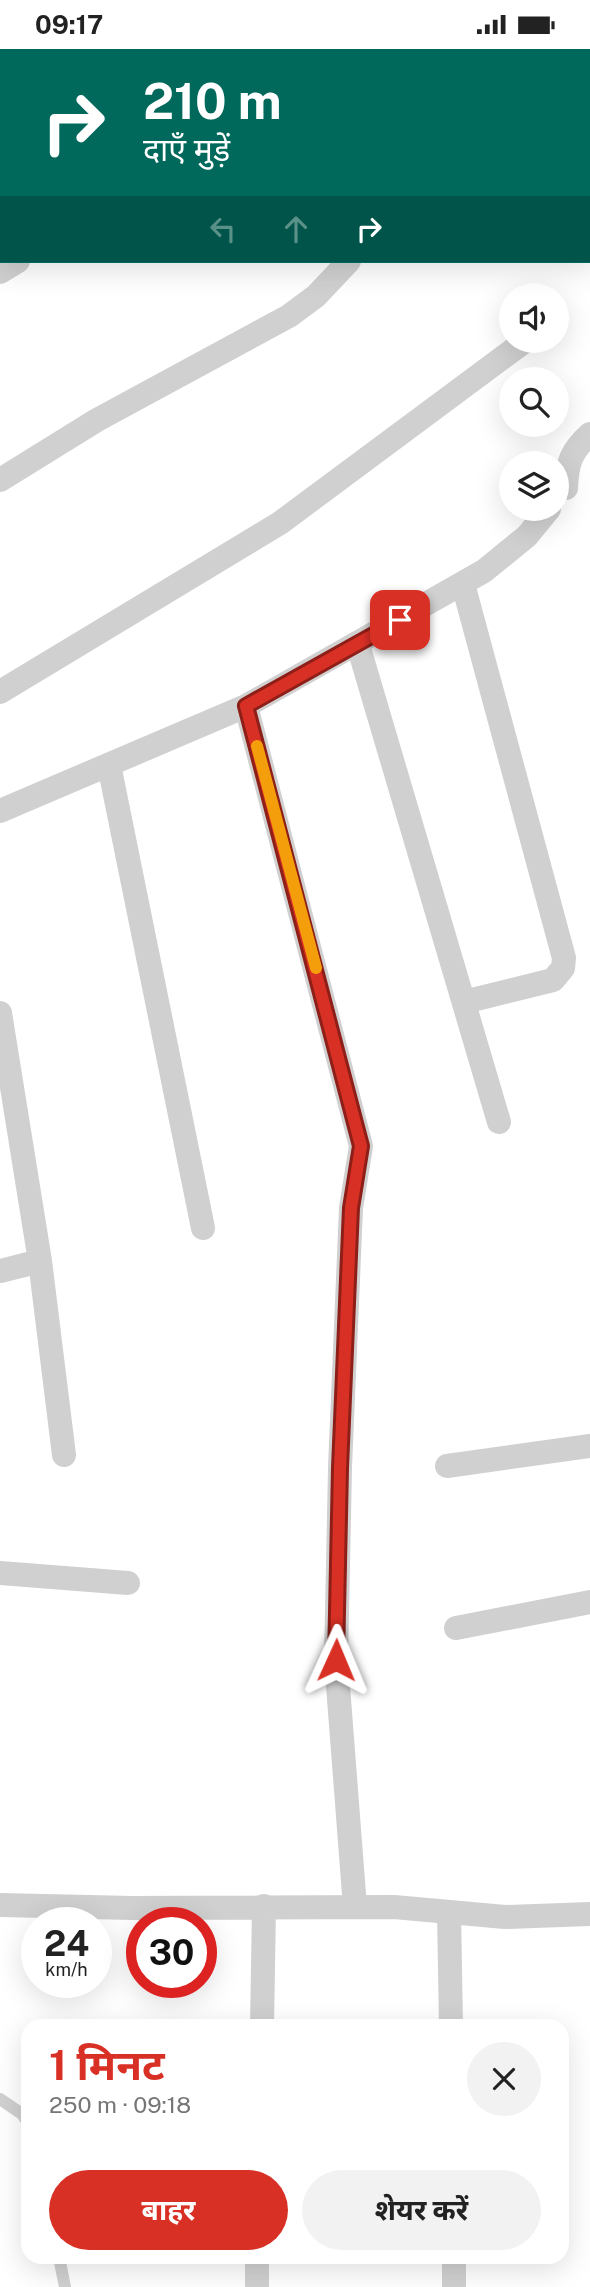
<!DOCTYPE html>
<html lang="hi">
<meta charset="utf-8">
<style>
body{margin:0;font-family:"Public Sans","Noto Sans Devanagari",sans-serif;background:#f2f2f2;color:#222;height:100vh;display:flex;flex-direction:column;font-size:26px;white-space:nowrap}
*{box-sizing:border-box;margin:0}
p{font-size:23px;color:#767676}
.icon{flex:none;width:38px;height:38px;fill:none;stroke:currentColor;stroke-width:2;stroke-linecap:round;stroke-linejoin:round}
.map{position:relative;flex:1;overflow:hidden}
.panel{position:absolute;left:21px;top:1970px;width:548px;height:245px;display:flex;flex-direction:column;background:#fff;border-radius:21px;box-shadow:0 7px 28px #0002}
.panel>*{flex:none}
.top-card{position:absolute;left:0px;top:0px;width:592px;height:214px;box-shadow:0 7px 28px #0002;background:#00695c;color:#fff;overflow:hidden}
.controls{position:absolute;left:499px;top:234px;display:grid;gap:14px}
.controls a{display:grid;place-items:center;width:70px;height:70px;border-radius:50%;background:#fff;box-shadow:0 7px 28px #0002;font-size:35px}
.speed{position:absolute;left:21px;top:1858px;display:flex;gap:14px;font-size:35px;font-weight:700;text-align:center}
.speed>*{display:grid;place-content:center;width:91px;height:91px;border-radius:50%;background:#fff;box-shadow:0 7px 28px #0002;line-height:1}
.speed small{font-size:18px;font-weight:400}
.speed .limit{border:10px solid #d22;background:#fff;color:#111}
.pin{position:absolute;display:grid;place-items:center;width:60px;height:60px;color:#fff;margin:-30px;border-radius:14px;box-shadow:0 4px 10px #0006}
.me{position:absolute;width:77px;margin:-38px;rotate:1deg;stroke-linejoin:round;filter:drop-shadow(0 0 5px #0008)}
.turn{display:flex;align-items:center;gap:24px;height:147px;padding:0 28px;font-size:32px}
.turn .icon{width:91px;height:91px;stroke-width:2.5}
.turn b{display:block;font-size:49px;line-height:60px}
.lanes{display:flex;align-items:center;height:66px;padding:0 28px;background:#0003;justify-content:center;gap:35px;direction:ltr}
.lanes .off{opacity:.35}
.round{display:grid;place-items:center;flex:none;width:74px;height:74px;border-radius:37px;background:#f2f2f2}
.overview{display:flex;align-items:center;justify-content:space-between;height:119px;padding:0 28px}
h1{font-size:42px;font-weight:700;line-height:52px;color:#d93025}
.cta{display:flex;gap:14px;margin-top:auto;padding:14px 28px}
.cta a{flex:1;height:80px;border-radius:42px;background:#d93025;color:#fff;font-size:28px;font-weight:700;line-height:80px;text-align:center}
.cta a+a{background:#f2f2f2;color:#222}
.status{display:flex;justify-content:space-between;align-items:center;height:49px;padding:0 35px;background:#fff;direction:ltr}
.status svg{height:19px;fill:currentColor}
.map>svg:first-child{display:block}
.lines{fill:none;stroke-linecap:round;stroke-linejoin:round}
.lane{stroke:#d0d0d0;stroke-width:12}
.street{stroke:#d0d0d0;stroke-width:24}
.route-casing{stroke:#8d1f18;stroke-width:18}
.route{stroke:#d93025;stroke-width:12}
.slow{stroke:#f59e0b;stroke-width:12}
</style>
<div class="status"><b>09:17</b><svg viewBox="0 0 49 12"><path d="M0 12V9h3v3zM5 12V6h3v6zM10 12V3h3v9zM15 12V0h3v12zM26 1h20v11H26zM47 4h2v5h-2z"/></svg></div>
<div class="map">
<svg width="590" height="2238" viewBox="0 0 590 2238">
<rect width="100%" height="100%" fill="#fff"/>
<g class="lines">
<!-- lane -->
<path class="lane" d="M0,2050L22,2065L28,2074
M59,2208L65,2238"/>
<!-- street -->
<path class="street" d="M414,0L415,2
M41,2L43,0
M349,2L352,0
M0,32L2,31
M0,223L18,212
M0,431L97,371L289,267L316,247L349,212
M566,439C567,414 571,402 590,385
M463,535L564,909L563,919L553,931L464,953
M358,596L499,1073
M0,643L280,474L525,292
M246,657L361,1097L351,1159L340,1419L336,1611L355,1858
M109,716L203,1179
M0,762L246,657L484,522L527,487L549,460
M0,964L40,1212L64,1406
M0,1222L40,1212
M447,1417L590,1397
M0,1524L128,1534
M456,1579L590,1553
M0,1856L133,1859L394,1858L505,1868L590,1865
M449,1863L451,1978
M262,1978L264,1857
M454,2208V2238
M257,2238V2208"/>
</g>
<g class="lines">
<!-- route casing -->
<g class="route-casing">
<path id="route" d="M336,1611L340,1419L351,1159L361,1097L246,657L400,571"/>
</g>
<!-- route -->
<use href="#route" class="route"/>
<!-- slow -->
<path class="slow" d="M257,697L316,919"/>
</g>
</svg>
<div class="controls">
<a><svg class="icon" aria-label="sound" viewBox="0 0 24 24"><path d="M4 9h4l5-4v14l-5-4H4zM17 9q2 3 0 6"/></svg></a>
<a><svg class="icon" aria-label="search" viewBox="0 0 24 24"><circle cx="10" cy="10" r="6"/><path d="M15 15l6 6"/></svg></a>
<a><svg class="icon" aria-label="layers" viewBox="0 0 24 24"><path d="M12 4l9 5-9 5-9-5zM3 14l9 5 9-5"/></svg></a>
</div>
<div class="speed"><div>24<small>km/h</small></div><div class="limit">30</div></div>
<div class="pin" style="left:400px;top:571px;background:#d93025"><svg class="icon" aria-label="arrive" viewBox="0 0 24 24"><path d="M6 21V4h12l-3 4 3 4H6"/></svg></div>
<svg class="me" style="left:336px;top:1611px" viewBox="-20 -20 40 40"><path d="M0-17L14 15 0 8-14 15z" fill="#d93025" stroke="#fff" stroke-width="4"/></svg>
<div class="top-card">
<div class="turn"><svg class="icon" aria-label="right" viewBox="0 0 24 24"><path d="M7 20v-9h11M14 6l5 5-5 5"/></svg><div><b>210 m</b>दाएँ मुड़ें</div></div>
<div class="lanes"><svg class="icon off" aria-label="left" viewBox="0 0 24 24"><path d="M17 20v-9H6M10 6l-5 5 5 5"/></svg><svg class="icon off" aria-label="ahead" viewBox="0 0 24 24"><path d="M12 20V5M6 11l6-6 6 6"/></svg><svg class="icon" aria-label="right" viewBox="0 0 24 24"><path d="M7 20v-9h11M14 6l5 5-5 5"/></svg></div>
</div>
<section class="panel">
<div class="overview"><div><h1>1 मिनट</h1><p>250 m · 09:18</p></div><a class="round"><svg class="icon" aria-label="close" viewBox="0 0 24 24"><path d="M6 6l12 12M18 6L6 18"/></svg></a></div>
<div class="cta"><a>बाहर</a><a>शेयर करें</a></div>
</section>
</div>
